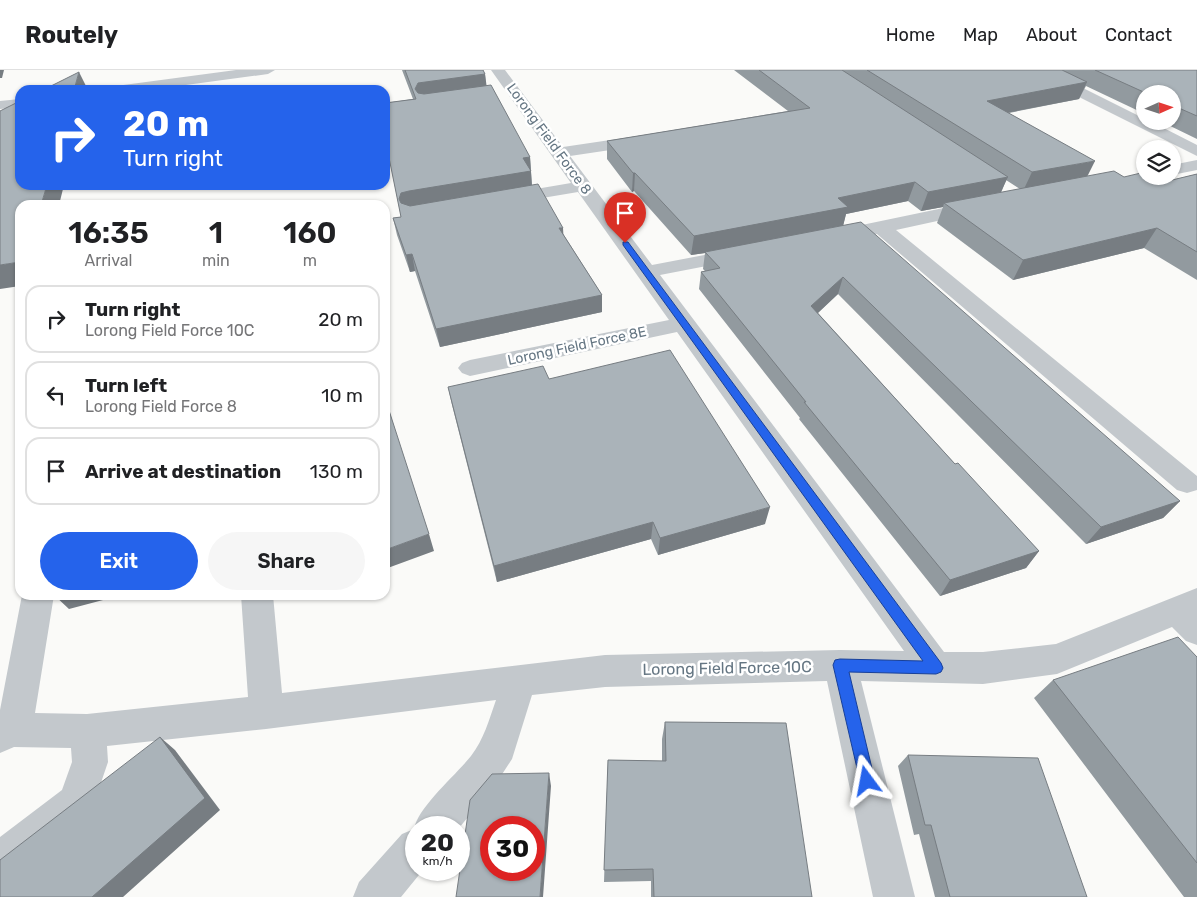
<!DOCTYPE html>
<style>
body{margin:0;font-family:Rubik,sans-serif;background:#f6f6f6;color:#202124;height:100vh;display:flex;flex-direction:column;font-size:19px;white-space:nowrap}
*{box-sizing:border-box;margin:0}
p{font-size:16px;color:#757577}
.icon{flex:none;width:28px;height:28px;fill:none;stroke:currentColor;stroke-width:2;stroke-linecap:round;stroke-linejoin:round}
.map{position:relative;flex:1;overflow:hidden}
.details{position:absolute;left:15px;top:130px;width:375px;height:400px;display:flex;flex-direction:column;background:#fff;border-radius:15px;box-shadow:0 1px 4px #0004}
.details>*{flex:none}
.banner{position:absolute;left:15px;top:15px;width:375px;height:105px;border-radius:15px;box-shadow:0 1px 4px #0004;background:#2563eb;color:#fff;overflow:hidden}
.needle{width:32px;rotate:87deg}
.buttons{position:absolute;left:1136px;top:15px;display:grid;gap:10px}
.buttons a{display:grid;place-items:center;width:45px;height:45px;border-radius:50%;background:#fff;box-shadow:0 1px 4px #0004;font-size:25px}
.speed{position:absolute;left:405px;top:746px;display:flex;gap:10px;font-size:25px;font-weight:700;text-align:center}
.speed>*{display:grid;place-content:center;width:65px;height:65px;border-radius:50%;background:#fff;box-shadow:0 1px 4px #0004;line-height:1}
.speed small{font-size:12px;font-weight:400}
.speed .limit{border:8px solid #d22;background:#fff;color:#111}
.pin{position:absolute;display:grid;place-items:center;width:42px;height:42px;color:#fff;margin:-51px -21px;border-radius:50% 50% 50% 0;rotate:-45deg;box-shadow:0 0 5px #0007}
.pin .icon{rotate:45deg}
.me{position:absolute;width:55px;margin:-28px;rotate:347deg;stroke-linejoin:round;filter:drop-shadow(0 0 4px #0008)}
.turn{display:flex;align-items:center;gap:18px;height:105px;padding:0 25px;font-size:22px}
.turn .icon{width:65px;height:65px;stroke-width:2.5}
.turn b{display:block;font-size:35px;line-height:42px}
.eta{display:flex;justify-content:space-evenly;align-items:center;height:85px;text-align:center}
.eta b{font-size:30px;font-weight:600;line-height:35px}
.cta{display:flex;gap:10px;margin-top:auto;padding:10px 25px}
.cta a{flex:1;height:58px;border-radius:30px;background:#2563eb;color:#fff;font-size:20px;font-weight:600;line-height:58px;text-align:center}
.cta a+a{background:#f6f6f6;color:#202124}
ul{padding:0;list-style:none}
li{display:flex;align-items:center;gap:15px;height:68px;margin:0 10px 8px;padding:0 15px;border:2px solid #e0e0e0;border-radius:15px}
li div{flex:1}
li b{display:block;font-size:19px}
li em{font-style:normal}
header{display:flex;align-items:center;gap:30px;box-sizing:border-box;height:70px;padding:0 25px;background:#fff;border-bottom:1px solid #e0e0e0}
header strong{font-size:24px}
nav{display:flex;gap:28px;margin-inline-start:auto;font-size:18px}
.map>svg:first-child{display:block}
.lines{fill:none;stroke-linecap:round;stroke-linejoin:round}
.minor{fill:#c3c8cc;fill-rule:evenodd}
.wall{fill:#929a9f;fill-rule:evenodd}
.shaded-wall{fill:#777d82}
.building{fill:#aab3b9;stroke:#777d82;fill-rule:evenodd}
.route{fill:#2563eb;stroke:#184099}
.labels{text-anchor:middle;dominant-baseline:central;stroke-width:5;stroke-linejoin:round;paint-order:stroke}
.street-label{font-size:14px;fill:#657683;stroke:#fff}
.near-street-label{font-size:16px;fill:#657683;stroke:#fff}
</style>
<header>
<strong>Routely</strong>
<nav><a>Home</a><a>Map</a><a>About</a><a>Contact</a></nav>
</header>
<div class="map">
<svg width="1197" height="827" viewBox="0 0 1197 827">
<rect width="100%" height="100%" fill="#fafaf8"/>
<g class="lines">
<!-- minor -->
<path class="minor" d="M236,0H275L268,4L149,20H109L111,17L116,16Z
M491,0H505L563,77L644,65L650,67L652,70L650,73L644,75L570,86L652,195L741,178L748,180L751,184L748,188L660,205L944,582H983L1056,574L1197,518V575L1186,571L1172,557L1057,604L983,614L861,611L915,827H873L827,611L605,617L532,625L512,689L497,712L459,758H416V800H423L401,827H353L359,812L402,764L414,759C418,737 456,705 471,686C484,669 489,650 496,630L266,659L107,676L108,692L90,745L14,806L0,812V767L62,720L72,692L71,678L14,677L0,683V640L22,525H54L35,643L87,644L248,627L241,525H273L282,623L605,585L840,580L904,581L677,262L470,306L462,303L458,298L462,293L470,290L669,250L578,122L506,134L500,133L497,129L500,125L571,113Z
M1029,0H1047L1145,49V51H1150L1197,75V86L1031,3Z
M20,29V37L0,39V31Z
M1197,90V100L1172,105V95Z
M977,131L983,133L986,137L983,141L896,160L1197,406V420L1187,423L1177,420L877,164L833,173L826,171L823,167L826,163L833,161Z"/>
</g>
<!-- wall -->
<path class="wall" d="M402,0H483L485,4L486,16L530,87L532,115L602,225V242L440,277L415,201L410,202L397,165L393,148L401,147L388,81H385V33L413,29Z
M734,0H1197V69L1160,51H1172V24H1145V44L1086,16L1079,29L1009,43L1087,106L1124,107L1168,111L1197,104V210L1144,178L1013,210L937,153L943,137L921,141L908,131L846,144L843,156L1180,431L1163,448L1086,474L838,224L818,243L955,394L1039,481L1026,498L940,526L799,349L800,348L699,219L701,202L705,201L703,199L705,183L691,185L634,121L632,122L607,89V71L788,41ZM1006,110L1020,119L1001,123Z
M549,309L765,454L658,485L651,469L497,512L452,335L448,317Z
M1197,587V827H1184L1034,628L1053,610Z
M665,652L812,827H651V811L604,812L608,690L662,691V669Z
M908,685L1087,827H935L919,764L914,765L898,696Z"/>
<!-- shaded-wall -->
<path class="shaded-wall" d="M0,0H4L2,8H0Z
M79,2L88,20H74Z
M485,4L487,19L421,28L415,19L418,13Z
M1087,12L1079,29L980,48L987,31Z
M385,67L388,81H385Z
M530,87L532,118L404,140L399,129L401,123L409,121L523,88Z
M1095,91L1086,109L1023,121L1032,102Z
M633,103H635L634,121L632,122Z
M1008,107L999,126L944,133L943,137L921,141L928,122Z
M915,112L908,131L846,144L843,156L705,182V183L691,185L694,166L838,128Z
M47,115H64L59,135H41Z
M559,158H563L564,175Z
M1157,158L1144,178L1013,210L1023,190Z
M412,184L415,201L410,202L406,185Z
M20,192V216L0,219V195Z
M843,207L838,224L807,253L811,236Z
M602,225V242L440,277L436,259Z
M385,314L388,325L385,326Z
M1180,431L1163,448L1086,474L1101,457Z
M770,437L765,454L658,485L660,468Z
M653,452L651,469L497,512L494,496Z
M429,464L434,481L385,499V480Z
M1039,481L1026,498L940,526L950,510Z
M54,525H122L69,539Z
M160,667L175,680L220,740L123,827H92Z
M549,703L551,716L543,827H540Z"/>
<!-- building -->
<path class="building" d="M405,0H483L485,4L418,13L415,19L418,23L424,24L491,15L530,87L523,88L531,101L409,121L401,123L399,129L401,133L410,136L538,114L563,158H559L602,225L436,259L412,184L406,185L393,148L401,147L385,68V33L416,29Z
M759,0H842L1008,107L928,122L915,112L838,128L848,137L694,166L635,103H633L607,71L810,38Z
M867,0H1062L1087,12L987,31L1095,91L1032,102Z
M1095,0H1197V46L1172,35V24H1148Z
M79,2L74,20H43Z
M20,31V115H47L41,135H20V192L0,195V41Z
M1114,101L1124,107L1145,102V106H1159L1168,111L1197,104V182L1157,158L1023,190L944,133Z
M861,152L1180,431L1101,457L843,207L811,236L955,394L958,393L1039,481L950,510L804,332H806L701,202L720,198L705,182Z
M670,280L770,437L660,468L653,452L494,496L448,317L543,296L549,309Z
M385,328L429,464L385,480Z
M1178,567L1197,587V793L1053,610Z
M665,652L786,653L812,827H654L653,799L604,800L608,690L666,691Z
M160,667L205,728L92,827H0V790Z
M908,685L1038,688L1087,827H950L931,755H925Z
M549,703L540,827H456L470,730L492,704ZM491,758H534V800H491Z"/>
<!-- route -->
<path class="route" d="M623,172H628L941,593L943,598L941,602L936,604L849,602L875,711L873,716L867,719L862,716L860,711L833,595L835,590L840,589L923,591L623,175Z"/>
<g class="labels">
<!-- street labels -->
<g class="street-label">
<text transform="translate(549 69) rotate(54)">Lorong Field Force 8</text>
<text transform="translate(577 276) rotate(-12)">Lorong Field Force 8E</text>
</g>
<!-- near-street labels -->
<g class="near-street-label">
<text transform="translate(727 598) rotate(-1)">Lorong Field Force 10C</text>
</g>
</g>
</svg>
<div class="buttons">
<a><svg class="needle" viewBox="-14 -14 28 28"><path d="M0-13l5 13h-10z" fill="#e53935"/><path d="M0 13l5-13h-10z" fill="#757577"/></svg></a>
<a><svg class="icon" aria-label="layers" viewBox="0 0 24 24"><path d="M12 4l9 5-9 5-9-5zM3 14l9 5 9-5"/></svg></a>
</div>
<div class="speed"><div>20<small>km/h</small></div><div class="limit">30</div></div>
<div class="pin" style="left:625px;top:173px;background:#d93025"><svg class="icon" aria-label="arrive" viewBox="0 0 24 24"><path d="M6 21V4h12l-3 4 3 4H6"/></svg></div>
<svg class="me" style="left:867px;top:711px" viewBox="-20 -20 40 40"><path d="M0-17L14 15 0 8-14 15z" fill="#2563eb" stroke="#fff" stroke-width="4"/></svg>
<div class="banner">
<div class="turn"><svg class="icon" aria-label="right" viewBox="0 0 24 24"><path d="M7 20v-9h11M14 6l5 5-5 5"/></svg><div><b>20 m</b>Turn right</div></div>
</div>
<section class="details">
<div class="eta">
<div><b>16:35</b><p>Arrival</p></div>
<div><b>1</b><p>min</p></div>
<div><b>160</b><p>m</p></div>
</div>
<ul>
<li><svg class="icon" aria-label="right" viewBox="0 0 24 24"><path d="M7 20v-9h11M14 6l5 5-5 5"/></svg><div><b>Turn right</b><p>Lorong Field Force 10C</p></div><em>20 m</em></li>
<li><svg class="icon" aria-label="left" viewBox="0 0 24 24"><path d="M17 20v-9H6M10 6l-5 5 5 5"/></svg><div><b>Turn left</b><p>Lorong Field Force 8</p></div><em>10 m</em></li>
<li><svg class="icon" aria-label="arrive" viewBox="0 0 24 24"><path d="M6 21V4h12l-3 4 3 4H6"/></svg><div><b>Arrive at destination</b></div><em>130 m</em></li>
</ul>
<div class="cta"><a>Exit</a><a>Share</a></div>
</section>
</div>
